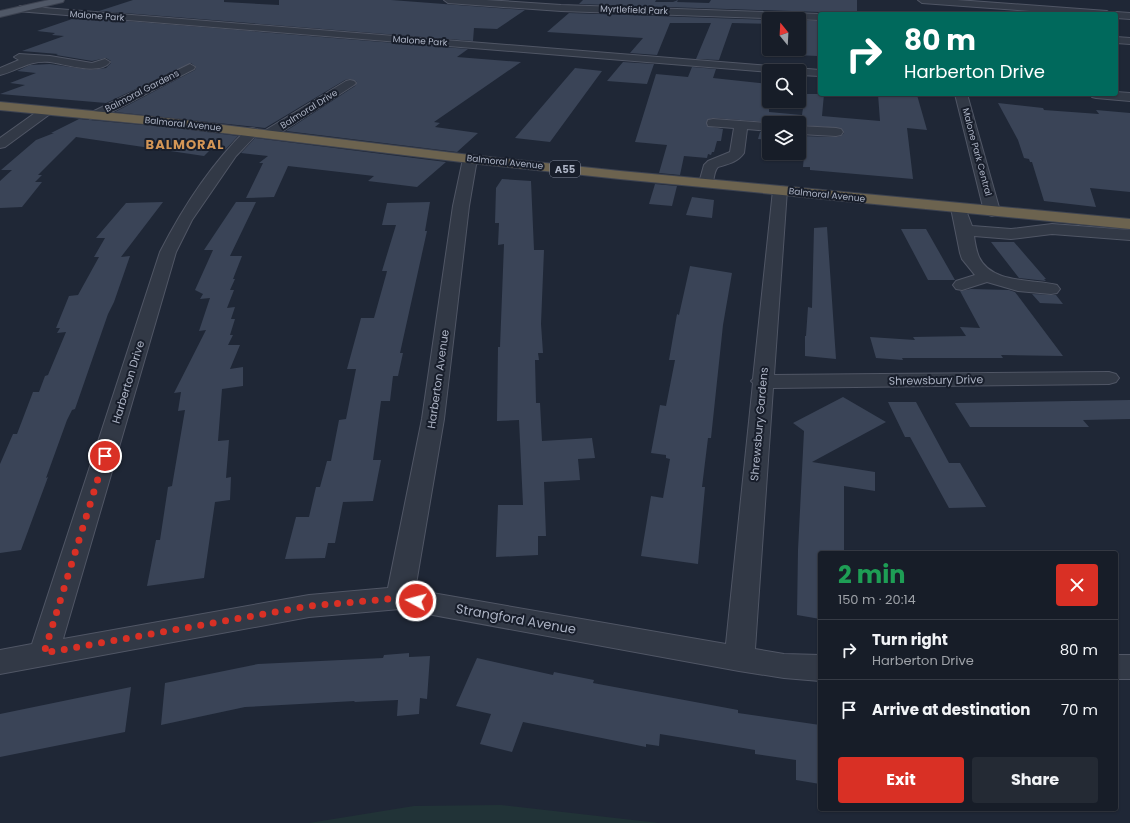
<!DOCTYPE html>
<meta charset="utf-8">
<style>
body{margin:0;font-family:Poppins,sans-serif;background:#242a34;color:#f1f3f6;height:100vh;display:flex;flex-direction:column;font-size:15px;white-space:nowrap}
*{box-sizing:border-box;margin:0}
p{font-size:13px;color:#9ea2a8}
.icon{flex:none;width:22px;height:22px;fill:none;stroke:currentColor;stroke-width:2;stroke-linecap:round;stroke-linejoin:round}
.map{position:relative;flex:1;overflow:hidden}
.drawer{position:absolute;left:818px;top:551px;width:300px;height:260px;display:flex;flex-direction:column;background:#171d28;border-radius:4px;box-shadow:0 1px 3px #0004,0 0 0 1px #363b45}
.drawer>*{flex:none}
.guide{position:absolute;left:818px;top:12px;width:300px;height:84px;border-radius:4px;box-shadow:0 1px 3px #0004,0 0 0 1px #363b45;background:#00695c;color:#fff;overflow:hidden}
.needle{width:26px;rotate:342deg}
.controls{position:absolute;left:762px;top:12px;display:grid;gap:8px}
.controls a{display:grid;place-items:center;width:44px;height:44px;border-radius:4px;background:#171d28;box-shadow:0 1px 3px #0004,0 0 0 1px #363b45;font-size:20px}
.pin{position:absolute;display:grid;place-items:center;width:34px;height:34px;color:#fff;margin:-17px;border:2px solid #fff;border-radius:50%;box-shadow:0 1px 4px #0007}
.me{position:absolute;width:44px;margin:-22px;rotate:277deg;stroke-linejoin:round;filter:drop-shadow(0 0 3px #0008)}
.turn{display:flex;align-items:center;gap:14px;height:84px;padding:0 20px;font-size:18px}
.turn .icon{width:52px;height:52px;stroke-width:2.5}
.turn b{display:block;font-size:28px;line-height:34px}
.round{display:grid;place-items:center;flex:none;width:42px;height:42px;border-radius:4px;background:#242a34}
.summary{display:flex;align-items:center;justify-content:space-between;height:68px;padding:0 20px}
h1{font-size:24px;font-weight:700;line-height:30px;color:#1e9e55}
.primary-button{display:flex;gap:8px;margin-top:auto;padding:8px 20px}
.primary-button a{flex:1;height:46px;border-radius:4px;background:#d93025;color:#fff;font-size:16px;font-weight:700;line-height:46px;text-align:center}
.primary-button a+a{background:#242a34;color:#f1f3f6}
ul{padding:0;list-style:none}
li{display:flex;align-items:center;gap:12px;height:60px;padding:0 20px;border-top:1px solid #363b45}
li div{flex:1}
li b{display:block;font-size:15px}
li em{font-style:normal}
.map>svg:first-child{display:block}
.green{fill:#213337}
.building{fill:#3a4457}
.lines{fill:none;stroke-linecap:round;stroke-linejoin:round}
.minor-casing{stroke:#505665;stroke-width:2}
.major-casing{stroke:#3c4250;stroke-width:2}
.highway-casing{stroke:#3d4351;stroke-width:2}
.minor{fill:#323946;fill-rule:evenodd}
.major{fill:#505867;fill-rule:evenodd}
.highway{fill:#6c634f;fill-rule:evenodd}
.route{stroke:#d93025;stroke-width:7;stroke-dasharray:0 12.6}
.labels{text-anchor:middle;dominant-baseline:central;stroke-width:4;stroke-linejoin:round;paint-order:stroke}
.far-street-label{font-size:9px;fill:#acb3c4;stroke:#181e2b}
.shield{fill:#181e2b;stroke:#808696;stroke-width:1}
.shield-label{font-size:10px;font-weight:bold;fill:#acb3c4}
.street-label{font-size:11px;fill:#acb3c4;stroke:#181e2b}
.far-district-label{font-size:13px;font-weight:bold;letter-spacing:1px;fill:#d49656;stroke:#181e2b}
.near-street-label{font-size:13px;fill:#acb3c4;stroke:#181e2b}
</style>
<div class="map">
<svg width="1130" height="823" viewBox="0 0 1130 823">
<rect width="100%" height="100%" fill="#1f2736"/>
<!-- green -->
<path class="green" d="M501,805L659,823H309L414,806Z"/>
<!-- building -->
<path class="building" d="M133,0H224V2L279,5V0H391L525,10L497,29L474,28L473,41L99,11Z
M583,0H656L655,2H673L678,0L677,2L709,3L711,0H857V14H822L820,12L579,4Z
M569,13L769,20V24L732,23L719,60L696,59L711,23H670L657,55L630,53L643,38L547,32Z
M78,17L468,49L457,57L521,62L434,122L440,123L435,127L478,133L457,152L286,131L355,86L357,82L350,79L345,80L265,128L115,112L195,70L196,67L191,63L106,103L0,94L25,85L10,83L36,73L17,71L30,65L50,64L91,70L106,68L111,63V61L106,58L92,61L56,55L58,54L22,51L64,36L52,35L55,33L37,31Z
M799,21H820V42H818V56L793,55V49H799Z
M623,62L654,64L647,84L607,81Z
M692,67L716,69L713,78L769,84V112L802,115L805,94H824L822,116L880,121L878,94L917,95L927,130L907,128L913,179L810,170V167H803L805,145L799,142V136L836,137L841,136L844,133L841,128L799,125V123H770L769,122L713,118L707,120V126L723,129L721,141H717L714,152H712L711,155L708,154L707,158L684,156L680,175L659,173L667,145L635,142L656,74L688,77Z
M575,68L602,71L550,142L515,138Z
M998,103L1043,108L1044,110L1099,114L1096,110L1130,113V192L1090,188L1096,207L1044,201L1032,162H1030L1029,159L1024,158L1018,140Z
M79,119L175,128L238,136L224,151L211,149L204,156L76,137L38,175H42L35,182H42L22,207L0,208V181L12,170H1L36,140L54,133H51Z
M760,132H769V140L758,139Z
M255,138L446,162L417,187L368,181L374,176L288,166L274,197L246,198L263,163H259L268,156L241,153Z
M502,179L531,181L534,250H544L541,324L543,353H538L539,360H535L536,403H540L542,441L592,438L595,458L578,459L580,480L544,482L546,536H538V555L496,557L498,505H523L519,420L497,421L498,347H500L504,244L498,245L499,223H495L496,188Z
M655,184L677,186L672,206L649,204Z
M692,197L714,200L712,218L686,215Z
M163,202L121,257L130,256L114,302L108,314L75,409L72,410L67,420L46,478L48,477L21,550L0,553V464L13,434H17L33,392H39L45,376L48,375L66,332L57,333L60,328H56L69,296L78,295L99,257H94L105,238H96L126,203Z
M236,202H256L230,256H242L233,279H235L230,290H234L227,308L235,307L231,319H235L230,335H233L228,345H240L230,369L243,367V386L222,389L218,441L229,440L226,478L231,477L230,500L215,502L204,578L147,586L156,540H160L168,487L172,486L185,410L178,411L181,392L174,393L206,330L199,331L210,298L200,299L203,294L195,290L213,250H204Z
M430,202L425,231H427L400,353H403L398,376H393L390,401H381L373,460H381L373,501L343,502L335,543H328L325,558L285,559L296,517H309L316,487H320L327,461H331L339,420L346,419L356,369H347L361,318H374L386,275L387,271H382L396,225H382L387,203Z
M827,227L836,359L805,356V336H806L808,307L812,308L814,228Z
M901,229H926L955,280H928Z
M991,242H1014L1046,279H1044L1046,281L1019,278Z
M690,266L732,273L723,325L711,438H708L702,487H705L698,564L641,556L651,496L663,498L670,459L666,458V455L651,453L660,405L666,406L675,360H669L677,314L679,315Z
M971,289L1009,290L1015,292L1063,356L1001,355L1003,358H902L903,360L876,358L870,337L915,340L913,337L966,336L960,327L980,328L960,291Z
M1032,294L1056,295L1063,304L1040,303Z
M843,397L886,422L812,462L875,472V491L844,486V553H820V619L797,615L798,550L804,431L793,423Z
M1130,400V419L1083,420L1089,427H970L955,403Z
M888,402H916L949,463H960L986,507L949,508L910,437H905Z
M409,653V657L430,656L427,699L420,698L419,714L397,716L398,700L354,702L355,701L245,707L161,725L165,683L258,664L383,658L384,655Z
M477,658L553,675L554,672L594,680L593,683L738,710V713L820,725V784L796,780V760L755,754V750L660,734L659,746L646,744V747L523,722L512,752L480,744L491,714L456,706Z
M131,687L125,732L0,757V714Z"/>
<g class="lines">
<!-- minor casing -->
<g class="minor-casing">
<path id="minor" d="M444,0H486L561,5L820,14V20L561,11L448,3Z
M918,0H957L1107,11L1112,14H1071L922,3Z
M20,6L820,70V76L799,75V71H769V72L17,11L15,9Z
M1116,12L1130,13V19L1116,18V14H1112Z
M1116,37L1130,38V44L1116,43Z
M19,54L50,56L92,63L105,59L110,62C100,76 65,64 50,62C28,60 20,70 0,75V68L19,60L14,57Z
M190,64L195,67L194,69L98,119H90L88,116L90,113Z
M350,80L354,81L356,83L354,85L274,137H264L262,134L264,131L346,81Z
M1116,92L1130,93V101L1096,98L1092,97L1090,94H1116Z
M955,94H967L1000,211L998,214L992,216L986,214L984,211Z
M46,107L50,108L52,111L50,114L5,147L0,148V138L42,108Z
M713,119L769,123V131L747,129L744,153C738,162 728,164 718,167C713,172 715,180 711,186L706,187L701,186L699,183L704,165L708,161L730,152L734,128L708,126L707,123L708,120Z
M799,126L836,128L841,129L843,132L841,135L836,136L799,134Z
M252,128L257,129L259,132L236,156L192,220L176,252L63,639L309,595L388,588L422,419L453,206L463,159L465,156L470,155L475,156L477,159L469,206L444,419L415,590L726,644L753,383L751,381L753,379L773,190L775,187L780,186L785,187L787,190L774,375L1109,372L1116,374L1119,378L1116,382L1109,384L773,388L755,649L784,654L820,655V681L784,678L739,671L400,609L309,617L0,674V650L32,644L160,252C183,207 211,164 247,129Z
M959,203L964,205L972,226L1011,229L1052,224L1130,230V240L1052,234L1011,239L974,236C975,243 976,250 979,257C991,284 1034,279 1057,285L1060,289L1057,293L1051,294L1018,291L987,282L962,290L956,289L953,285L956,281L975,275L962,259L960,253L951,208L954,205Z
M1116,655H1130V679H1116Z"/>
</g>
<!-- major casing -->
<g class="major-casing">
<path id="major" d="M49,0H64L63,2L0,17V11Z"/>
</g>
<!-- highway casing -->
<g class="highway-casing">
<path id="highway" d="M0,102L175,119L470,155L620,171L1130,219V229L620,179L470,163L175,127L0,110Z"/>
</g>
<!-- minor -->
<use href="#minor" class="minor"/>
<!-- major -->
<use href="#major" class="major"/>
<!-- highway -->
<use href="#highway" class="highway"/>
</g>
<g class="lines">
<!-- route -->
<path class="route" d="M105,456L44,653L309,606L400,598L416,601"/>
</g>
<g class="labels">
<!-- far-street labels -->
<g class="far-street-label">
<text transform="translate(634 10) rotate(2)">Myrtlefield Park</text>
<text transform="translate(97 16) rotate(4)">Malone Park</text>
<text transform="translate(420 41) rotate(4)">Malone Park</text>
<text transform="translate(142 91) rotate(-27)">Balmoral Gardens</text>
<text transform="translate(309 109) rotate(-32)">Balmoral Drive</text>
<text transform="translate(183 124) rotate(6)">Balmoral Avenue</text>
<text transform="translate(977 152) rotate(75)">Malone Park Central</text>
<text transform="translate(505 162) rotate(6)">Balmoral Avenue</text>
<text transform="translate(827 195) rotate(6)">Balmoral Avenue</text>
</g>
<!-- shield labels -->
<rect class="shield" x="550" y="161" width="30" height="16" rx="3"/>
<g class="shield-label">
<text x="565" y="169">A55</text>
</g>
<!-- street labels -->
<g class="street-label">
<text transform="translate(438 379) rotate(-82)">Harberton Avenue</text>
<text transform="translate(936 380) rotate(-1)">Shrewsbury Drive</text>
<text transform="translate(128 382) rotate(-73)">Harberton Drive</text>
<text transform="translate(759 424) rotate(-85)">Shrewsbury Gardens</text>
</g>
<!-- far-district labels -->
<g class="far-district-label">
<text x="185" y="144">BALMORAL</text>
</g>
<!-- near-street labels -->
<g class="near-street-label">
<text transform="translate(516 619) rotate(10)">Strangford Avenue</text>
</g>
</g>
</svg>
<div class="controls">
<a><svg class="needle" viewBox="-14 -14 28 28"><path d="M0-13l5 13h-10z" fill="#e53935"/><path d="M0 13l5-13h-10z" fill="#9ea2a8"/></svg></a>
<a><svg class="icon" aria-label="search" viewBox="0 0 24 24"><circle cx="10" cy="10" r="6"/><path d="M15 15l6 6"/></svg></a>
<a><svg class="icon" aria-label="layers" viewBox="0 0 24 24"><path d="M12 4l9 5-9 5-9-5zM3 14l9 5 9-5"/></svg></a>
</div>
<div class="pin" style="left:105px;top:456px;background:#d93025"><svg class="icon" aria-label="arrive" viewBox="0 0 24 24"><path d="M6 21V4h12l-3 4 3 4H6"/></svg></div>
<svg class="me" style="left:416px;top:601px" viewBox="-20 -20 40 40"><circle r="17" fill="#d93025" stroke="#fff" stroke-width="3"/><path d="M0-11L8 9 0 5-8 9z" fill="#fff"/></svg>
<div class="guide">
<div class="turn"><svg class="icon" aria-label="right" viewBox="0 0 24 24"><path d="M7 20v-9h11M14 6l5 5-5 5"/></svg><div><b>80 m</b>Harberton Drive</div></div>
</div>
<section class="drawer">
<div class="summary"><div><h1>2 min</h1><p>150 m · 20:14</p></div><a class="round" style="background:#d93025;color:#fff"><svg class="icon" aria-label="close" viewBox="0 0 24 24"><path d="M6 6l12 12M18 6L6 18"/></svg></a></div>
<ul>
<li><svg class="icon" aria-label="right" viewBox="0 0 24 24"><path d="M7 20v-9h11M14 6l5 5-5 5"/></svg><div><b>Turn right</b><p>Harberton Drive</p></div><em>80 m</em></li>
<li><svg class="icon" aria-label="arrive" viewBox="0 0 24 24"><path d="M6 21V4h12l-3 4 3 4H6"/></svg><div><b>Arrive at destination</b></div><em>70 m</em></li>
</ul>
<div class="primary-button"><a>Exit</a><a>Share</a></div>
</section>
</div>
